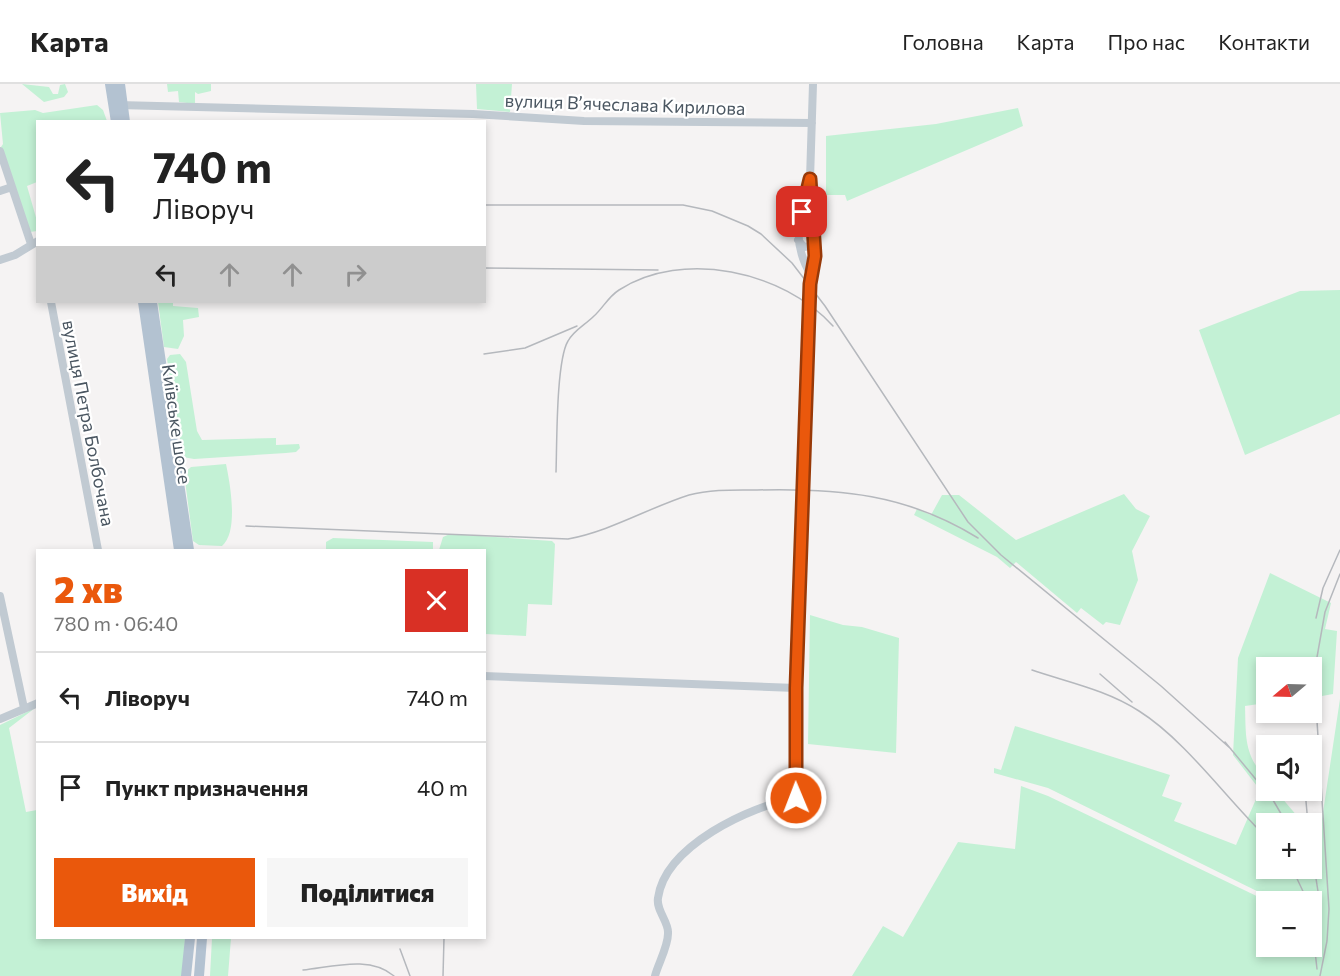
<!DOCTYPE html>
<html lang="uk">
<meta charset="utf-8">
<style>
body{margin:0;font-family:Commissioner,sans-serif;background:#f6f6f6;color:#222;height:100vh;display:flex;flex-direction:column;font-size:22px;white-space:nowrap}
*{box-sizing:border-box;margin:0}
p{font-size:20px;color:#767676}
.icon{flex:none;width:33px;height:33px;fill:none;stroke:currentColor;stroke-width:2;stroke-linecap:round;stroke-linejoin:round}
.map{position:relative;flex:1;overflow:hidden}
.sheet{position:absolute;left:36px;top:465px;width:450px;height:390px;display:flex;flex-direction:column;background:#fff;border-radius:0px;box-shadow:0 3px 9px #0003}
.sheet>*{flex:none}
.hud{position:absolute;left:36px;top:36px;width:450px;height:183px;border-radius:0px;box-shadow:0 3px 9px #0003;background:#fff;color:#222;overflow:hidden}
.needle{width:39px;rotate:251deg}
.tools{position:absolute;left:1256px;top:573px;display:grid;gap:12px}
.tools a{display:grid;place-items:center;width:66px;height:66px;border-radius:0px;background:#fff;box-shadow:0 3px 9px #0003;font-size:30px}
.pin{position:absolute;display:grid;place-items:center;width:51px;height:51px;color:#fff;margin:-26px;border-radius:12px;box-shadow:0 3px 9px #0006}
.me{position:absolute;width:66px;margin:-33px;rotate:359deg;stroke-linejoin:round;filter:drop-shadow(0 0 4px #0008)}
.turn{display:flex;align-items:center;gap:21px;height:126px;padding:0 18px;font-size:27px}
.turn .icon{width:78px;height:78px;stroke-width:2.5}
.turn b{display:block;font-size:42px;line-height:51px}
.lanes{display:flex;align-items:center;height:57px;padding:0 18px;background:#0003;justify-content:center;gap:30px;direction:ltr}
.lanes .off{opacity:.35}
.round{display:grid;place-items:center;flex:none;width:63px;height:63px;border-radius:0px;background:#f6f6f6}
.head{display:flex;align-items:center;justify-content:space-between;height:102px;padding:0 18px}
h1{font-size:36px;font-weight:800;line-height:45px;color:#ea580c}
.action{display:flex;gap:12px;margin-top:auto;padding:12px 18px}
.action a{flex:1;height:69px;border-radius:0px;background:#ea580c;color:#fff;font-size:24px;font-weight:800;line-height:69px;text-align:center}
.action a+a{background:#f6f6f6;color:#222}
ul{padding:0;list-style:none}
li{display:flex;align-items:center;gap:18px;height:90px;padding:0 18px;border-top:2px solid #e0e0e0}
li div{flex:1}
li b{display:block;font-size:22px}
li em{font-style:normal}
header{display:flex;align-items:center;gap:36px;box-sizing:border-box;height:84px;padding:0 30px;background:#fff;border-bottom:2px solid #e0e0e0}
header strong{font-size:28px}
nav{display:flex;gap:33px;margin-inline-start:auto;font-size:21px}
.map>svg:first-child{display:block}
.green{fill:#c3f1d5;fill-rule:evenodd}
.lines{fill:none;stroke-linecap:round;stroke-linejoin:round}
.minor{stroke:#c1cad2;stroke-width:8}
.major{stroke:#b3c2d1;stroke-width:10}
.rail{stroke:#b5b8bd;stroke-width:1.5}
.route-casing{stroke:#983908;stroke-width:15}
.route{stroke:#ea580c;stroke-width:10}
.labels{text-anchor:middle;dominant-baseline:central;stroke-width:4.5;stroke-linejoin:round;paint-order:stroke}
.street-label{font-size:18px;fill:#4a5661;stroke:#fff}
</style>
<header>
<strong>Карта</strong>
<nav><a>Головна</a><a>Карта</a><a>Про нас</a><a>Контакти</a></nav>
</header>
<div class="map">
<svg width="1340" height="892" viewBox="0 0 1340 892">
<rect width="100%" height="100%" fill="#f5f3f3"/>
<!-- green -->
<path class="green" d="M22,0L49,3L53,10H58L60,1L65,0L68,8L64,13L44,18Z
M167,0H211V7L198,10L195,8V20L179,18L178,7L168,8Z
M476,0H512L510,28L477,25Z
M97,21L103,26L107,37L38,38L37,98L27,102L37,137V147L30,148L1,63L3,60L0,29L35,26L43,29Z
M1018,24L1023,42L847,117L845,111H826V52L936,40Z
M1340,206V330L1245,371L1199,246L1300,207Z
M158,218H173V222L198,224L199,233L183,236L184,252L178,265L164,263Z
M180,270L186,278L197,347L202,356L276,354V361L299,360L300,364L296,368L286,369L194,375L183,373L167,275L170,271Z
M226,380C230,399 239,448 222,462L199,461L193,457L184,389L191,383Z
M1124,410L1136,425L1150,432L1132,467L1138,496L1120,541L1106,538L1103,541L1081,524L1077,529L1016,478L1010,484L997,473L914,431L917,425L931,431L942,411H959L1016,456Z
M450,450L552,457L555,460L552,521L528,520L526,552L485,550L484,466H439L443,453Z
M333,454L433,458V466H326V458Z
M1270,489L1331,519L1325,545L1337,547L1333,610L1311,614V584H1266V619L1245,622C1246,654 1244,670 1266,695V706L1276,707L1303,739L1322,735L1340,615V892H852L883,842L903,853L958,758L1015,765L1021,702L1048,712L1267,817L1266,862H1311V818L1277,817L1048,704L994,689V684L1001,686L1015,642L1170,691L1162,712L1182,719L1174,737L1236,761L1260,706L1233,671L1238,574ZM1266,740H1311V784H1266Z
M810,531L843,541L862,543L899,554L896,669L808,660Z
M35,624L9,644L26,728L37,726L38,854H185L183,892H0V641Z
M212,854H231L228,892H210Z"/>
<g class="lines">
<!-- minor -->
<path class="minor" d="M118,21L473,30L584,37L812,39
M0,67L31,160
M809,99C799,134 791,158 811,191
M0,107L12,103
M798,156L804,163L811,162L815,156
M0,176L15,171L38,157
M51,218L98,466
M0,512L24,624
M484,592L796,604
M0,635L38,619
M655,892C658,880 669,861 668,848C668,837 656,826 658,814C665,762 750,722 796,714V604L810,200L815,172L810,95L813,0"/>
<!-- major -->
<path class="major" d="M110,0L116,38
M120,0L125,38
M143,218L179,466
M152,218L189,466
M186,892L190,854
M199,892L202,854"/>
<!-- rail -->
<path class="rail" d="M484,121H683L712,127L748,142L761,150L792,179L825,222L968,438L1001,471L1161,602L1231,665
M484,184L658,186
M484,270L525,264L577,242
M556,388C557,361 556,277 568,257C574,246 585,241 594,232C603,224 608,213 619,206C683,165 783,187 833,242
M246,442L568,455C611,447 648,424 689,411C711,405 735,406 757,406C839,404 907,410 978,454
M1316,534L1323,504L1340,466
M1032,586C1067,598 1107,606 1139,627C1185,656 1226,714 1266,753
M1100,590L1132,618
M1225,658L1273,716L1287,740
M1305,706L1308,740
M1311,762L1321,827
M1292,784L1308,818
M1311,831L1317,885
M400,865L410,892
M303,886C332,883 370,871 394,892
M443,892L444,854
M1320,892L1327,857L1329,825L1314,590L1325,528L1340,490"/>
</g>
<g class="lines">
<!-- route casing -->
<g class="route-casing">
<path id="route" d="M796,714V604L810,200L815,172L810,95L802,128"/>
</g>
<!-- route -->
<use href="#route" class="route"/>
</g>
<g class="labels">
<!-- street labels -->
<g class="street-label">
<text transform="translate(625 20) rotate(2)">вулиця Вʼячеслава Кирилова</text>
<text transform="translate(89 339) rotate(79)">вулиця Петра Болбочана</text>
<text transform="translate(177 340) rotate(82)">Київське шосе</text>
</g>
</g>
</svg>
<div class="tools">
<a><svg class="needle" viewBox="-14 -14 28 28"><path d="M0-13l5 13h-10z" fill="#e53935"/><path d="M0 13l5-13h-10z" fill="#767676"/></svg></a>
<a><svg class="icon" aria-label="sound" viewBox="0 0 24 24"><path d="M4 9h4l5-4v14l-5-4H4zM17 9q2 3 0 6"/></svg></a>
<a>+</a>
<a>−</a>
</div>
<div class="pin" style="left:802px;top:128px;background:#d93025"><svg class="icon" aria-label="arrive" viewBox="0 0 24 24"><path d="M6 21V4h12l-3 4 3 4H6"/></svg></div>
<svg class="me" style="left:796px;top:714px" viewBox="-20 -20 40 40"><circle r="17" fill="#ea580c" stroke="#fff" stroke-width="3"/><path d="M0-11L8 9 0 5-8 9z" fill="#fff"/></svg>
<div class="hud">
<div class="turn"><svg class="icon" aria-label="left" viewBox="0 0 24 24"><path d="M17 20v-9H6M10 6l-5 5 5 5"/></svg><div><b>740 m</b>Ліворуч</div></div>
<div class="lanes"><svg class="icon" aria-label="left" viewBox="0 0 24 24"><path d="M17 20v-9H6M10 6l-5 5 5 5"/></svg><svg class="icon off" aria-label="ahead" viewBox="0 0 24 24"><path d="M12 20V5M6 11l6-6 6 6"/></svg><svg class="icon off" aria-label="ahead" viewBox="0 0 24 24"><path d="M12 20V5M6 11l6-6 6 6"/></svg><svg class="icon off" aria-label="right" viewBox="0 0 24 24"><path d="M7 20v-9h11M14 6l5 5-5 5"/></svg></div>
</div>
<section class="sheet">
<div class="head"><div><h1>2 хв</h1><p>780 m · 06:40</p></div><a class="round" style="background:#d93025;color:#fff"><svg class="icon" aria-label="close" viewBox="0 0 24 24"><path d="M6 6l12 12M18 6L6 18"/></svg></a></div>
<ul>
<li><svg class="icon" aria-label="left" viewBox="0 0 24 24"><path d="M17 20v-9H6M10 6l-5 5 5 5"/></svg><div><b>Ліворуч</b></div><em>740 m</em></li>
<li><svg class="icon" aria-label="arrive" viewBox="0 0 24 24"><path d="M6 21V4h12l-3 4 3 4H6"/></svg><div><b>Пункт призначення</b></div><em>40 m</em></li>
</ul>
<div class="action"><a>Вихід</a><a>Поділитися</a></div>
</section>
</div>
